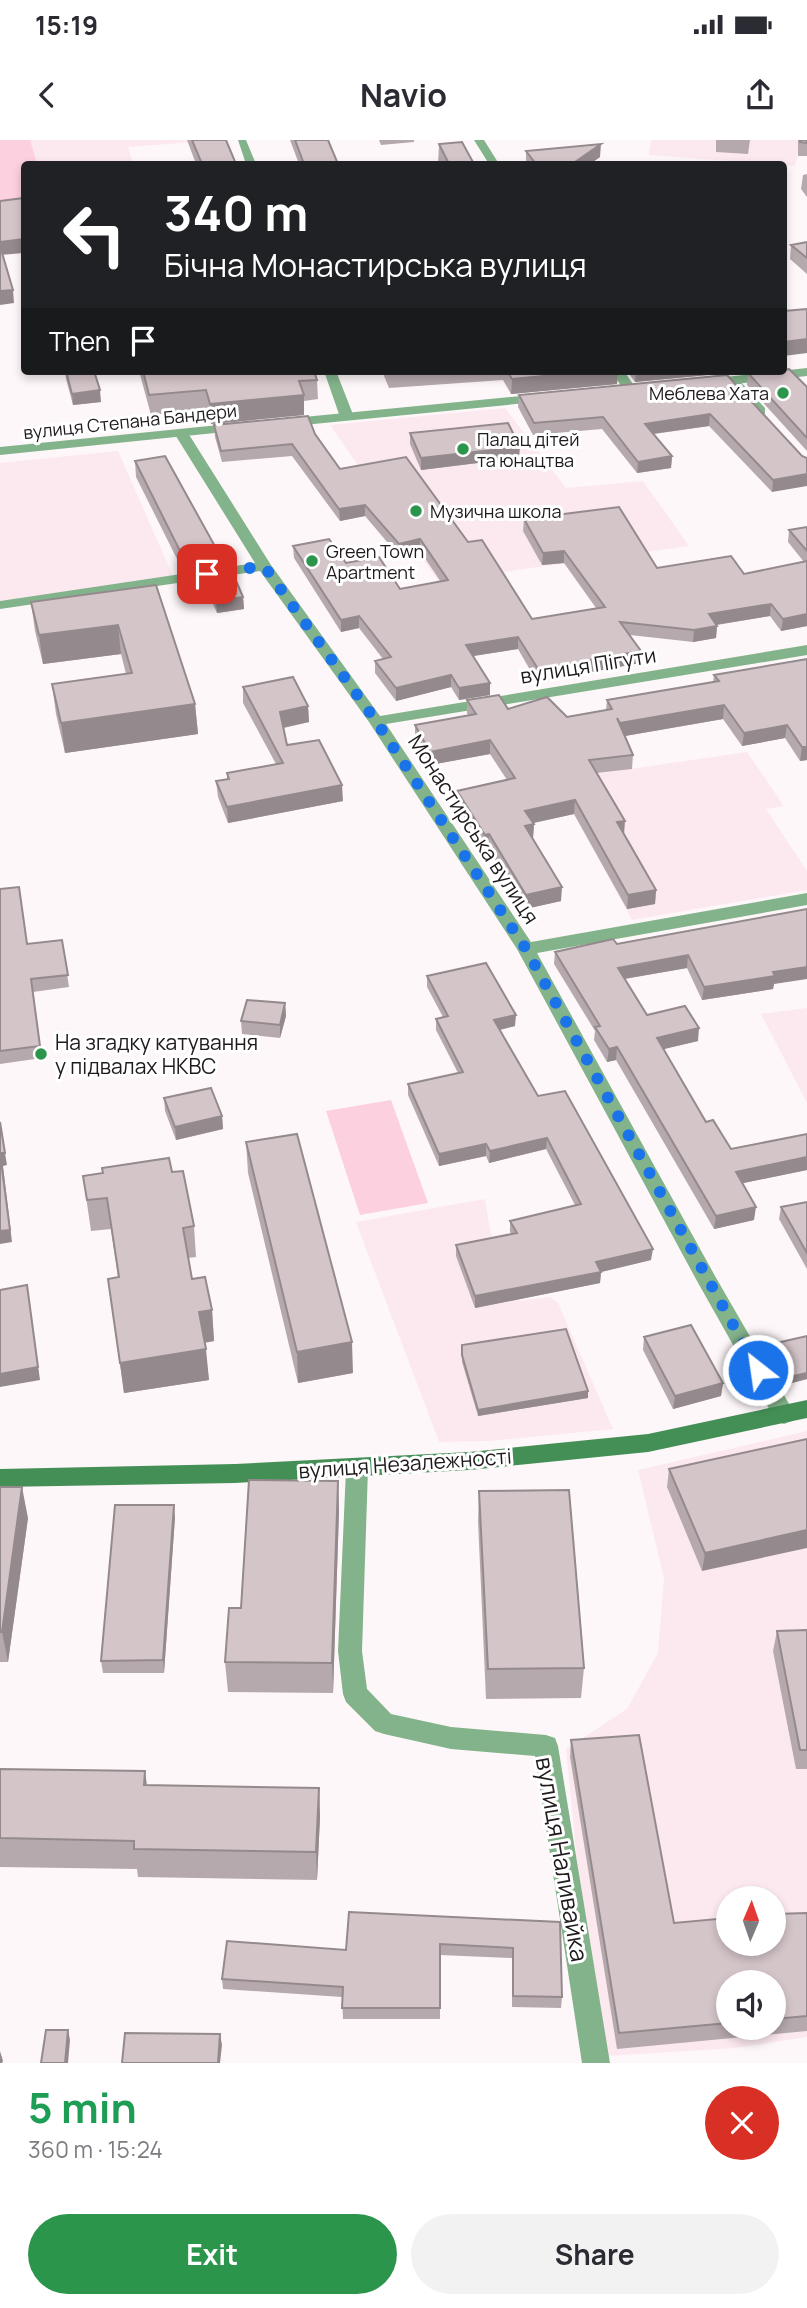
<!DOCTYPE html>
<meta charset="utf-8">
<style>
body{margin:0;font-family:Manrope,sans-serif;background:#f2f2f3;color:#2b2b33;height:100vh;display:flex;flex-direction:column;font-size:26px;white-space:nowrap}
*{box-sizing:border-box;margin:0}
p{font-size:23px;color:#7c7c81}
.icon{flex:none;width:38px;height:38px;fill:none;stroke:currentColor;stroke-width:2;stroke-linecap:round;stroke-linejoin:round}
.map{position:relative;height:1923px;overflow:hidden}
.side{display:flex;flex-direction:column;background:#fff;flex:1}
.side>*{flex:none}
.guide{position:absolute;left:21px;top:21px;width:766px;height:214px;border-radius:7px;box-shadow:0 4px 10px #0003;background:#202124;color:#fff;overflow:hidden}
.needle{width:46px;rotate:2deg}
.buttons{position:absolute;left:716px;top:1746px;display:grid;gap:14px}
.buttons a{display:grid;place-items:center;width:70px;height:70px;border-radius:50%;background:#fff;box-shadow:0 4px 10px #0003;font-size:35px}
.pin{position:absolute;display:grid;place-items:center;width:60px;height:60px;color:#fff;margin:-30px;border-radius:14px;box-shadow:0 4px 10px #0006}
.me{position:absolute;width:77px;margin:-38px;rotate:330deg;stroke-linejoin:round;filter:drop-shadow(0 0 5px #0008)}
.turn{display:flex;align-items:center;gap:24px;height:147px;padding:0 28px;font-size:32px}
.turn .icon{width:91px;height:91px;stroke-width:2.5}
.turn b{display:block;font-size:49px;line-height:60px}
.then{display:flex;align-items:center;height:66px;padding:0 28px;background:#0003;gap:14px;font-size:26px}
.round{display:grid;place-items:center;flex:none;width:74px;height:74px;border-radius:37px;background:#f2f2f3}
.head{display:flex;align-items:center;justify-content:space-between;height:119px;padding:0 28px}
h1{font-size:42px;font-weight:700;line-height:52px;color:#1e9e55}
.primary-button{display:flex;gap:14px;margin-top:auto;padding:14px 28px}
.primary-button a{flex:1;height:80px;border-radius:42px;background:#2c954c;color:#fff;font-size:28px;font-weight:700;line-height:80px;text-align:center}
.primary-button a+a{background:#f2f2f3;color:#2b2b33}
.status{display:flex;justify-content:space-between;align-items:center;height:49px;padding:0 35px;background:#fff;direction:ltr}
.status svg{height:19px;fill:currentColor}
header{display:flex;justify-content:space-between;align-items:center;height:91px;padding:0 28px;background:#fff;font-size:32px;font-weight:700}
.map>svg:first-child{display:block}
.built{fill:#fce9ef;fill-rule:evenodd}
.green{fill:#fcd0de}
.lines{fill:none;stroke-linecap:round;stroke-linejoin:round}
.minor{fill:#83b38b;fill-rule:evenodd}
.tertiary{fill:#83b38b;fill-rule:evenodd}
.secondary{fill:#448f56;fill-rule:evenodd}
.wall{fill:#b6a9ad;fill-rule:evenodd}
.shaded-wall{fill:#948a8d}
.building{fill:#d4c5c9;stroke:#948a8d;stroke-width:2}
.route{stroke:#1a73e8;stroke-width:12;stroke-dasharray:0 21.6}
.poi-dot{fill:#2c954c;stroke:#fff;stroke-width:2.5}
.labels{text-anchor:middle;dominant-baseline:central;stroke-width:6;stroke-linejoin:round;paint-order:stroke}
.far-poi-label{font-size:18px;fill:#1f1a1b;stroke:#fff;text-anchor:start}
.far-street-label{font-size:18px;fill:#1f1a1b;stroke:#fff}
.street-label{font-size:21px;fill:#1f1a1b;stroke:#fff}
.poi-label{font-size:21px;fill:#1f1a1b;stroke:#fff;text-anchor:start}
.near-street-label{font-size:24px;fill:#1f1a1b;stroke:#fff}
</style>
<div class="status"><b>15:19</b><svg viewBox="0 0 49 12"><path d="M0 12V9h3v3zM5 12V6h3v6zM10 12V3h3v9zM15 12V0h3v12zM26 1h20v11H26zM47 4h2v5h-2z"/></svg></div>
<header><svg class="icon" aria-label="back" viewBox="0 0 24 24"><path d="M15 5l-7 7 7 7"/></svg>Navio<svg class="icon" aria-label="share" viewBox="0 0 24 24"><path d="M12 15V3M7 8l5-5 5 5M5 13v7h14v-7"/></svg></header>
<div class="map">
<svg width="807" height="1923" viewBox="0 0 807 1923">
<rect width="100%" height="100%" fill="#fef7f9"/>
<!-- built -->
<path class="built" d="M0,0H221L128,7L133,24H24Z
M651,0H802L795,26L649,15Z
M505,268L566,348L643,341L689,406L438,441L330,285Z
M118,311L173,436L0,461V323Z
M747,612L784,666L766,669L807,731V750L632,780L555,640Z
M807,868V963L761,874Z
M485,1059L490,1090L518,1161L550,1157L558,1163L613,1289L489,1301L439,1302L356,1082Z
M807,1291V1897L736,1908L605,1916L581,1760L566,1609L627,1569L658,1513L664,1438L638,1330ZM728,1759H774V1804H728ZM728,1843H774V1888H728Z"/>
<!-- green -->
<path class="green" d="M0,0H30L37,24H24V59L0,69Z
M391,960L428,1063L360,1075L326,971Z"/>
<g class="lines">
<!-- minor -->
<path class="minor" d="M238,0H246L256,24H246Z
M474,0H484L499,24H489Z
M324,231H336L354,277L352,280H342L340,277Z
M612,231H624L637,250L635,253H625Z
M732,237L737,238L765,268V274H755L727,244V238Z
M181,289L188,293L271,425L380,576L807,505V515L386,584L531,802L807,753V765L537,813L715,1136L792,1269L795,1275L792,1281L784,1284L776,1281L697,1141L517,809L369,582L260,431L0,469V461L255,423L174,293Z
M357,1320L365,1323L368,1329L362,1511L367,1549L391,1574L451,1587L546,1595L555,1598L558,1606L610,1923H582L535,1616L451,1609L384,1594L375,1591L346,1562L343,1554L338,1511L346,1329L349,1323Z"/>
<!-- tertiary -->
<path class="tertiary" d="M807,228V236L708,247L702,243L708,239Z
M542,254L549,258L547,261L283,287L276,283L283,279Z
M239,283L244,284V290L0,315V307Z"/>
<!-- secondary -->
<path class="secondary" d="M807,1260V1278L648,1312L469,1330L235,1343L0,1347V1329L235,1324L469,1312L648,1294Z"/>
</g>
<!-- wall -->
<path class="wall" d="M187,0H226L236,24H196Z
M290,0H328L338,24H299Z
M379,0H414V2L381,5Z
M716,0H750L748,14L716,12Z
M798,0H807V16H798Z
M439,4L474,24H438Z
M526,11L600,17L590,24H526Z
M807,34V57L801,49L803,35Z
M807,102V134L790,119L791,105Z
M65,231H94L101,262L73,265L66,239Z
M139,231H314L317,240L318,259L304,261V275L211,284L207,270L151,275Z
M382,231H618L617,244L511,254L503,240L389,248Z
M627,231H749L635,242Z
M748,233L807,247V311L747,245Z
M727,235L802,316L772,352L709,286L654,294L672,316L671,328L637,333L602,289L533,295L518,267L519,255Z
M214,285L315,294L340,329L468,402L532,479L596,468L564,423L542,425L523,391L524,379L657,428L744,434L804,422L788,402L789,390L807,387V486L781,491L770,476L717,485L716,498L693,502L630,495L640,523L537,542L518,509L474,516L490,555L459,560L451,547L396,561L375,533V521L383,519L359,488L341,492L294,418L293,406L346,423L400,449L441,442L420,411L399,416L365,376L340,381L292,316L222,322L215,297Z
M410,293L519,318L421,330L410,304Z
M135,321L217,410L218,426L183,431L136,337Z
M207,440L243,457L244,469L217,473L208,452Z
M156,445L195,564L198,594L65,613L56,574L52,544L126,534L121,514L43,524L35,491L31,462Z
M807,519V620L800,621L785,598L742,606L723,579L625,596L633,615L632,629L597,633L624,694L656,750L655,764L627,769L574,674L533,683L534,684L533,698H532L561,761L525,769L488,708L484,709L456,664L457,651L507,640L490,614L430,625L415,598V585L468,575L467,573V560L508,569L567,577L606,570L607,560L713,542L714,535Z
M243,547L308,566L309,582L284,588L287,605L343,661L228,683L218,657L216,641L227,639V633L276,624L243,563Z
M0,749L27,804L62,800L69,847L33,852L42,918L0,924Z
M807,769L774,844L773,849L702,860L687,828L625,839L647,875L698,901L663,909L706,982L731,1009L807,994V1030L743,1043L754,1080L714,1089L616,920L607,922L594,900L595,891L554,824L555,812L617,804Z
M427,836L515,886L500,890L538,956L651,1120L601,1132L600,1143L475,1168L456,1116V1105L511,1094L510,1092V1081L575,1065L546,1009L489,1023L486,1016L439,1026L408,955V944L458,933L436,890V879L443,877L427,847Z
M285,863L286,876L280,898L242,894L241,881Z
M164,958L222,976L223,989L176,1000L165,971Z
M246,1002L353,1233L298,1243L248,1033Z
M172,1032L194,1086L196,1117L188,1118L192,1139L212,1170L214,1201L204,1203L209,1240L124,1253L108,1139L118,1137L111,1089L91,1091L83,1036Z
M807,1062V1129L779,1079L781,1067Z
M807,1196V1239L788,1244L771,1211L772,1204Z
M644,1197L723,1243L721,1256L673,1269L643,1210Z
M462,1205L588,1258L478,1276L462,1222Z
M807,1299L702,1431L667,1347L669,1329Z
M338,1341L339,1371L333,1553L228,1552L225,1522L241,1468Z
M0,1347L28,1378L8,1522H0Z
M479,1351L584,1528L581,1558L486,1559L478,1381Z
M175,1377L164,1533H103L101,1521Z
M807,1490V1629H796L773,1511L777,1491Z
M571,1600L674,1783L807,1773V1891L617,1909L570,1617ZM728,1843H774V1888H728Z
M0,1629L147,1645L319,1648L320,1677L317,1740L138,1737L137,1729L0,1727Z
M560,1782L562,1857L561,1868L512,1867V1818L440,1815V1879H343L342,1857L223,1849L222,1839L346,1810Z"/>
<!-- shaded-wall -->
<path class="shaded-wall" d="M601,4L600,17L590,24H572Z
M24,99V113L0,115V102Z
M13,150L14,163L0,165V151Z
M807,199V213L784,216V202Z
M597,231H618L617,244L511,254L512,239Z
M636,231H749L635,242Z
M100,250L101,262L73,265L72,254Z
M304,255V275L211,284L210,264Z
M710,274L709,286L644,295L645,284Z
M520,307L519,318L421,330V318Z
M672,316L671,328L637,333L638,322Z
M807,334V346L772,352L773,340Z
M365,365V376L340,381L339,369Z
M420,399V411L399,416V404Z
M217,410L218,426L183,431L182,415Z
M564,411V423L542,425L543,413Z
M243,457L244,469L217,473L216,461Z
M771,464L770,476L708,486L709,474Z
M807,474V486L781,491L783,479Z
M359,476V488L341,492V480Z
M118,485L121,514L43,524L39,495Z
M717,486L716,498L693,502L694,490Z
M518,497V509L466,517V505Z
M641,511L640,523L537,542L538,529Z
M451,535V547L396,561V548Z
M490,543V555L459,560V548Z
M195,564L198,594L65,613L61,583Z
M724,565L723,579L619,597L620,583Z
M308,566L309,582L281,588L280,572Z
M787,585L785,598L742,606L744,593Z
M490,600V614L430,625V612Z
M802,607H807V620L800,621Z
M342,645L343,661L228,683L227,667Z
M575,660L574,674L524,685L525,671Z
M625,681L624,695L617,682Z
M534,684L533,698L524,700L525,686Z
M489,694L488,708L484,709L485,695Z
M562,747L561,761L525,769L526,755Z
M656,750L655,764L627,769L628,755Z
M688,815L687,828L617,840L618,828Z
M807,827V839L774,844L773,849L702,860L704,847L773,832Z
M285,863L286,876L280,898V885Z
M516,875L515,886L494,891V880Z
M699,888L698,901L656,911L657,898Z
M617,907L616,920L607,922L609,909Z
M222,976L223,989L176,1000L175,987Z
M547,998L546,1009L489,1023L490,1011Z
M486,1004V1016L439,1026V1014Z
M0,1013H5L7,1025L3,1026L12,1102L0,1104Z
M807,1017V1030L734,1045L736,1032Z
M756,1067L754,1080L714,1089L716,1076Z
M653,1109L651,1120L601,1132L600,1143L475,1168V1156L596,1122Z
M29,1158L40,1240L0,1247V1234Z
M212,1170L214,1201L202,1203L199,1172Z
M352,1202L353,1233L298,1243L297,1212Z
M206,1209L209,1240L124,1253L120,1223Z
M807,1233V1239L788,1244L789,1237Z
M723,1243L721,1256L673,1269L675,1256Z
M588,1251V1258L478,1276V1270Z
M338,1341L339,1371L333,1553L332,1523Z
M22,1347L28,1378L8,1522L2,1492Z
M174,1365L175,1377L164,1533L163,1520Z
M807,1390V1408L702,1431L705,1413Z
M145,1631L149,1660L144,1645Z
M319,1648L320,1677L317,1740L316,1712Z
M68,1890L70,1900L68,1923H65Z
M220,1894L222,1905L220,1923H218Z
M0,1911L3,1921L2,1923H0Z"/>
<!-- building -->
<path class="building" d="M192,0H226L236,24H202Z
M295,0H328L338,24H304Z
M800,0H807V3L800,2Z
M462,2L474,24H449L439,4Z
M601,4L572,24H536L526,11Z
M24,58V99L0,102V61Z
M807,102V118L791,105Z
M0,106L13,150L0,151Z
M807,169V199L784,202V171Z
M789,229L807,247V298L748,233L784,231V230Z
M66,231H94L100,250L72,254Z
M143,231H314L317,240L299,241L304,255L210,264L206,250L149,255Z
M388,231H418L389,233Z
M507,231H597L512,239Z
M727,235L802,316L807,318V334L773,340L710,274L645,284L672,316L638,322L603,277L534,283L519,255Z
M308,276L315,294L340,329L406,317L468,402L482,400L532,479L605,467L564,411L543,413L524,379L619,367L657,428L731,416L744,434L807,421V474L783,479L771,464L709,474L717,486L694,490L620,482L641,511L538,529L518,497L466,505L490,543L459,548L451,535L396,548L375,521L391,517L359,476L341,480L293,406L329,399L346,423L379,417L400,449L448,440L420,399L399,404L365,365L339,369L292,304L221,311L214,285Z
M508,283L520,307L421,318L410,293Z
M165,316L217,410L182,415L135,321Z
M807,387V411L789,390Z
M234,436L243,457L216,461L207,440Z
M156,445L195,564L61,583L52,544L132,533L118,485L39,495L31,462Z
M807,519V607H802L787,585L744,593L724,565L620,583L617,578L633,615L589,620L625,681L617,682L656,750L628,755L575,660L525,671L534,684L525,686L562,747L526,755L489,694L485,695L457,651L515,638L490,600L430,612L415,585L476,574L467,560L499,555L508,569L547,557L567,577L612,569L607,560L719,541L714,535Z
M293,537L308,566L280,572L287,605L319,600L342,645L227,667L216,641L229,639L227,633L283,623L243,547Z
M19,747L27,804L62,800L68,835L31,839L40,906L0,911V749Z
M807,769V827L773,832L775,836L704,847L688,815L618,828L647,875L685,866L699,888L657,898L706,982L713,980L731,1009L807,994V1017L736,1032L756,1067L716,1076L617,907L609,909L595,887L600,886L555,812L613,799L617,804Z
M486,823L516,875L494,880L538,956L565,951L653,1109L596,1122L601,1132L475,1156L456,1105L517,1093L510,1081L581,1064L547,998L490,1011L486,1004L439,1014L408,944L463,932L436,879L448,876L427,836Z
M247,860L285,863L280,885L241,881Z
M211,948L222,976L175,987L164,958Z
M0,982L5,1013H0L10,1090L0,1091Z
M297,994L352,1202L297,1212L246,1002Z
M169,1018L172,1032L183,1031L194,1086L183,1088L192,1139L205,1137L212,1170L199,1172L206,1209L120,1223L108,1139L119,1137L107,1058L87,1060L83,1036L103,1033L102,1028Z
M807,1062V1113L781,1067Z
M27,1145L38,1227L0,1234V1150Z
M691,1185L723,1243L675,1256L644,1197Z
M566,1189L588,1251L478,1270L462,1215V1205Z
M807,1196V1233L789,1237L772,1204Z
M807,1299V1390L705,1413L669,1329Z
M249,1340L338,1341L332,1523L225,1522L229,1468H241Z
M0,1347H22L2,1492H0Z
M569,1350L584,1528L488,1529L479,1351Z
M115,1365H174L163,1520L101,1521Z
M807,1490V1610H800L777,1491Z
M639,1595L674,1783L728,1778V1804H774V1774L807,1773V1876L774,1879V1843H728V1883L619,1893L571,1600Z
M0,1629L145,1631L144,1645L319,1648L316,1712L134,1709V1701L0,1698Z
M349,1772L560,1782L562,1857L513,1856V1808L440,1804V1868H342L343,1847L222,1839L227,1801L346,1810Z
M46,1890H68L65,1923H41Z
M125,1893L220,1894L218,1923H122Z"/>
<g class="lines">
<!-- route -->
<path class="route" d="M207,434L264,426L376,581L526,809L758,1230"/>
</g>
<!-- markers -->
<g class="poi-dot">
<circle cx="783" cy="253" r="7"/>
<circle cx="463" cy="309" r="7"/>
<circle cx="416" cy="371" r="7"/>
<circle cx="312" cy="421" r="7"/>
<circle cx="41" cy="914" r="7"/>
</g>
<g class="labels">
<!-- far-poi labels -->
<g class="far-poi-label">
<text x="769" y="253" text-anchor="end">Меблева Хата</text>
<text x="477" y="299">Палац дітей<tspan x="477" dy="21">та юнацтва</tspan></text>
<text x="430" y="371">Музична школа</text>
<text x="326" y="411">Green Town<tspan x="326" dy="21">Apartment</tspan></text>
</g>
<!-- far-street labels -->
<g class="far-street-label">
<text transform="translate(130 281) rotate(-6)">вулиця Степана Бандери</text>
</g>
<!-- street labels -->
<g class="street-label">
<text transform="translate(588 525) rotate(-9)">вулиця Пігути</text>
<text transform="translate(474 689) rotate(57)">Монастирська вулиця</text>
<text transform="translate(405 1323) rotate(-4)">вулиця Незалежності</text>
</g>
<!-- poi labels -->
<g class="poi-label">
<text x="55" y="902">На згадку катування<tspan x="55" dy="24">у підвалах НКВС</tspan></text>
</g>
<!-- near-street labels -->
<g class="near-street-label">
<text transform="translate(563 1719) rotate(80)">вулиця Наливайка</text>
</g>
</g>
</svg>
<div class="buttons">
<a><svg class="needle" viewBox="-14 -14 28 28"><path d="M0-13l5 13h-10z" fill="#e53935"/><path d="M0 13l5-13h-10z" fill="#7c7c81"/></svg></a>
<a><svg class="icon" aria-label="sound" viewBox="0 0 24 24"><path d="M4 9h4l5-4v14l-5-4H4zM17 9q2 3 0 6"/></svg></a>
</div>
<div class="pin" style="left:207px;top:434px;background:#d93025"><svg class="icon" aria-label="arrive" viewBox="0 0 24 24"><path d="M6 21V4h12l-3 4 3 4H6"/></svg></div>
<svg class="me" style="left:758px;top:1230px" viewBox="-20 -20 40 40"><circle r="17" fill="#1a73e8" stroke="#fff" stroke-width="3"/><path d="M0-11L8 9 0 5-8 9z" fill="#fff"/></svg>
<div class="guide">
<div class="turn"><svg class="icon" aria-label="left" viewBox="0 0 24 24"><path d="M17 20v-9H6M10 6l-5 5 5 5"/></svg><div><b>340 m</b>Бічна Монастирська вулиця</div></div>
<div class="then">Then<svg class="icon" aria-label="arrive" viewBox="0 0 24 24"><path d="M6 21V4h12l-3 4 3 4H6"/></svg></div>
</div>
</div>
<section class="side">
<div class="head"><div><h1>5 min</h1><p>360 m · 15:24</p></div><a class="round" style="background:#d93025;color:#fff"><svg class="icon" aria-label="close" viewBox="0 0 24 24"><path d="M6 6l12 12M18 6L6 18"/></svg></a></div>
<div class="primary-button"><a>Exit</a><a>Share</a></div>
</section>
